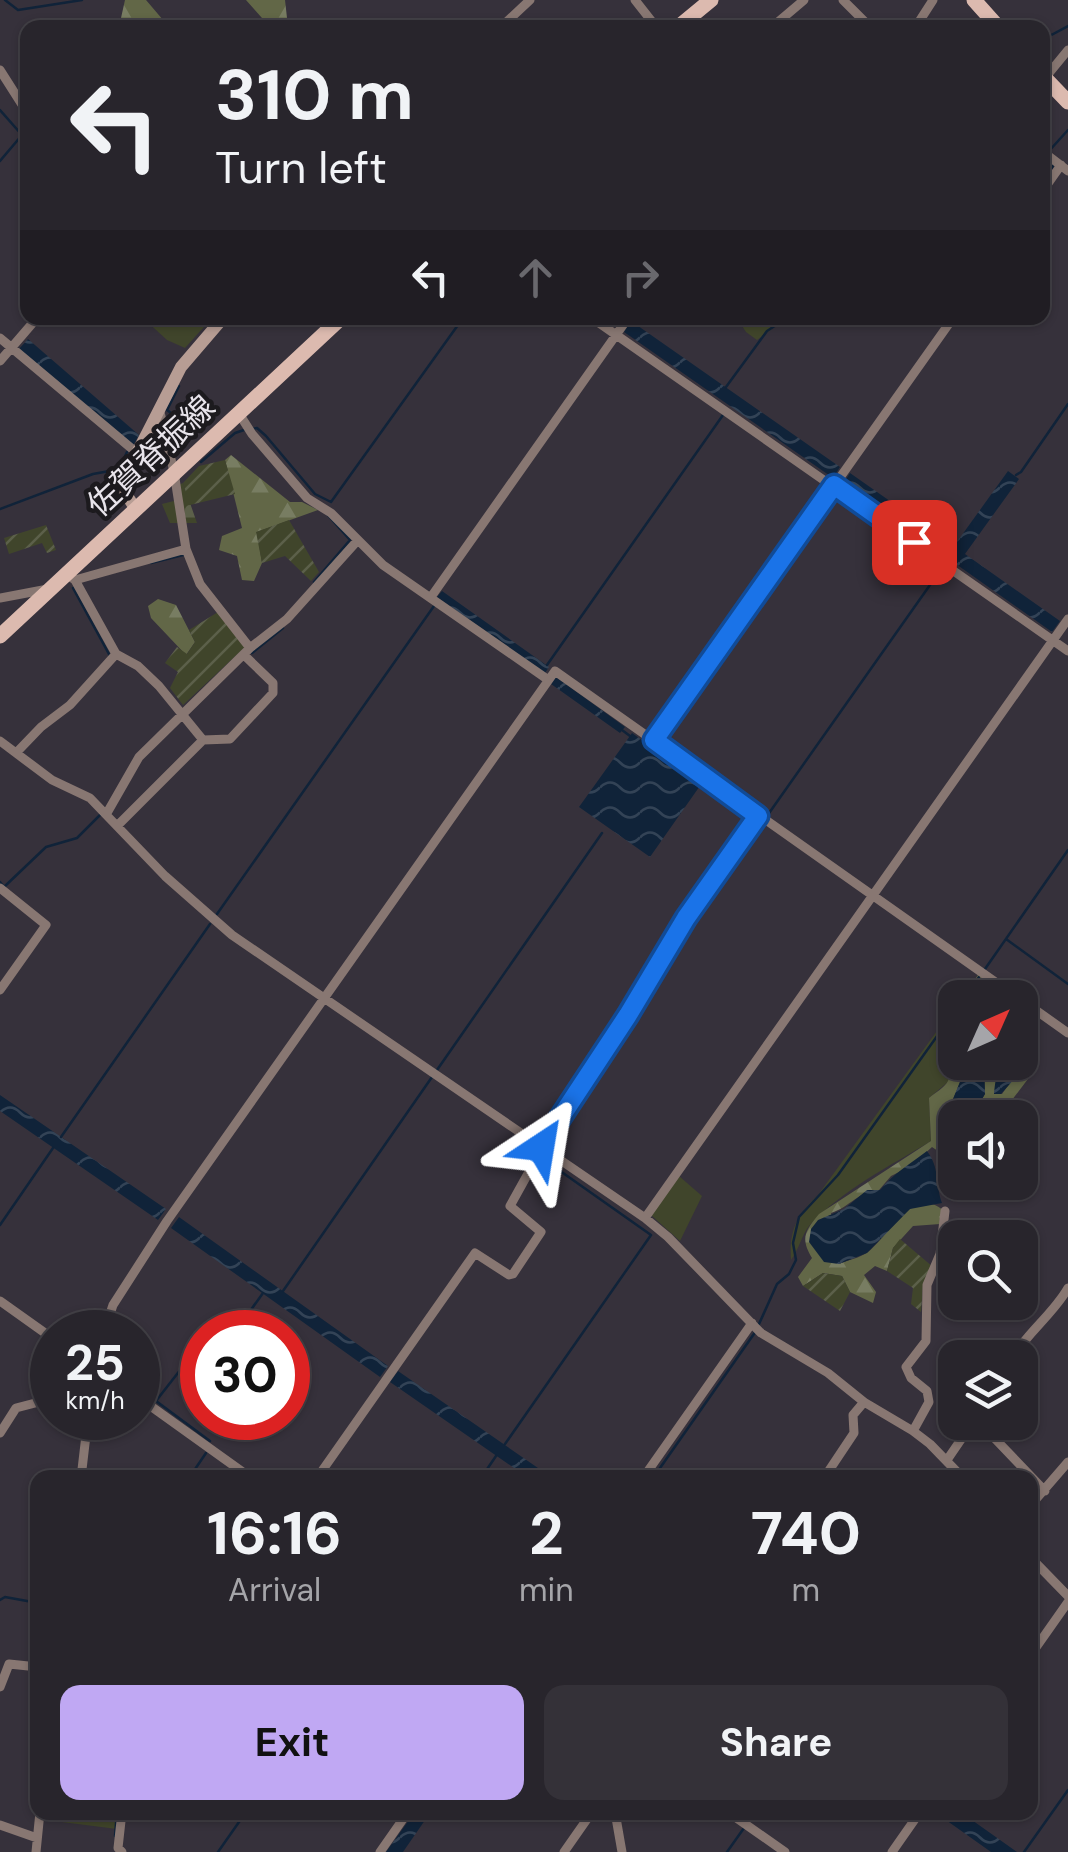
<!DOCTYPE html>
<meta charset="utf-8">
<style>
body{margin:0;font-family:"DM Sans","Noto Sans JP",sans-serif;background:#343138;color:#f1f3f6;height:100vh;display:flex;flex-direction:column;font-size:38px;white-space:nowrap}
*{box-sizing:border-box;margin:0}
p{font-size:32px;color:#a5a5a9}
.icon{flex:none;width:55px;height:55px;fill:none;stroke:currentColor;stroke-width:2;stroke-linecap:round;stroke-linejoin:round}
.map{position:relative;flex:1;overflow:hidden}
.side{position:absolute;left:30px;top:1470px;width:1008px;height:350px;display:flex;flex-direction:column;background:#28252c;border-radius:20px;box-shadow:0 2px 8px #0004,0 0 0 2px #444248}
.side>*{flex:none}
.hud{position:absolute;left:20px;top:20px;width:1030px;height:305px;border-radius:20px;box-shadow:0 2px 8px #0004,0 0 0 2px #444248;background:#28252c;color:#f1f3f6;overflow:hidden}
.needle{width:65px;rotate:45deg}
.buttons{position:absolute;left:938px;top:980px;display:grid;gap:20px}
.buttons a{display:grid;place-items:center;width:100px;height:100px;border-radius:20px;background:#28252c;box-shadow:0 2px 8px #0004,0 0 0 2px #444248;font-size:50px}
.speed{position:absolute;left:30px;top:1310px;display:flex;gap:20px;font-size:50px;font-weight:700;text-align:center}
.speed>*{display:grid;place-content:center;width:130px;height:130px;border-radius:50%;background:#28252c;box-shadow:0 2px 8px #0004,0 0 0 2px #444248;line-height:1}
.speed small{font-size:25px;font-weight:400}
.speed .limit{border:15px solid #d22;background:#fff;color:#111}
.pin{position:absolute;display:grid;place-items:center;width:85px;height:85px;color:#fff;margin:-42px;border-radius:20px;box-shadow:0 5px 15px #0006}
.me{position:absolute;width:110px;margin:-55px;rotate:33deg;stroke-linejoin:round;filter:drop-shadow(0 0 8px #0008)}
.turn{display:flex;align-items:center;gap:35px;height:210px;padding:0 30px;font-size:45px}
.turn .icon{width:130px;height:130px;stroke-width:2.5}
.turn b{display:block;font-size:70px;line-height:85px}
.lanes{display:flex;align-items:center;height:95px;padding:0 30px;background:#0003;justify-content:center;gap:50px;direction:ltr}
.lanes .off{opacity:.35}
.eta{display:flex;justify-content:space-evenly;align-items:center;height:170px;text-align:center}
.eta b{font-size:60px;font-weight:700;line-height:70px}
.action{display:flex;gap:20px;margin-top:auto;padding:20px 30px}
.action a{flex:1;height:115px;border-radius:20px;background:#c0a8f3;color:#111;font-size:40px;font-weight:700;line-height:115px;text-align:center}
.action a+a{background:#343138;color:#f1f3f6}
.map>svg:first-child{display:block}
.grass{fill:#40452b}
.forest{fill:url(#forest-firs)}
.cemetery{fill:url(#cemetery-stones)}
.garden{fill:url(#garden-furrows)}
.water{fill:url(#water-waves)}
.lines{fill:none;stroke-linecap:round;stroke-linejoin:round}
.stream{stroke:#102339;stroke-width:2.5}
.street{stroke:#887772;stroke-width:9}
.secondary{stroke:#b79d94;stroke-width:12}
.primary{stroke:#dcbaaf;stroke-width:15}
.route-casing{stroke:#114b97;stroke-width:25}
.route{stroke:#1a73e8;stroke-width:18}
.labels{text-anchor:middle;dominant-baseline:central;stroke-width:9;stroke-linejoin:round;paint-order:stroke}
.street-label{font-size:32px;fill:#e8e4eb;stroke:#1c1a1e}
</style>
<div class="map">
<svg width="1068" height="1852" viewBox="0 0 1068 1852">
<defs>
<pattern id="forest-firs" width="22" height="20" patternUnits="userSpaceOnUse" patternTransform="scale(2.5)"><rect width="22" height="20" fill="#626747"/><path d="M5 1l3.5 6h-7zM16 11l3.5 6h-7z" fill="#787d62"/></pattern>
<pattern id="cemetery-stones" width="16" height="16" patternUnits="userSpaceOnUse" patternTransform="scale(2.5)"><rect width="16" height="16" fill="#40452b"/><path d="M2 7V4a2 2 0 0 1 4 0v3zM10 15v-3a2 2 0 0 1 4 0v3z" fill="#5c604a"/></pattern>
<pattern id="garden-furrows" width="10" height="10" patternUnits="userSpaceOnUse" patternTransform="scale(2.5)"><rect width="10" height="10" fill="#40452b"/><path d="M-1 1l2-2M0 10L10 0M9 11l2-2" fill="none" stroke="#5c604a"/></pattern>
<pattern id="water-waves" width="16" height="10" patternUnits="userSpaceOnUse" patternTransform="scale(2.5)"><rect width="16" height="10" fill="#102339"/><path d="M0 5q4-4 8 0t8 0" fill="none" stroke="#334356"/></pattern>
</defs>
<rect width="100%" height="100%" fill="#36313b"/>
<!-- grass -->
<path class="grass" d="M143,318H212L185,348L167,340Z
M737,318H787L757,340L746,332Z
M950,1013L953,1057L949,1081L929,1098L931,1141C890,1166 843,1189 809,1226C802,1235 799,1249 791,1260C789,1230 797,1215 818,1195Z
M679,1176L702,1196L680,1241L651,1215Z
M47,1813H119L117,1829L46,1820Z"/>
<!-- forest -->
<path class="forest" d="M125,0H146L169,27H119Z
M246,0H285L288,27H270Z
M231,455L290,502H302L318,510L257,532L262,563L254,581L242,580L237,556L219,550L222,536L242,528L225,460Z
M158,599L176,605L195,642L186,655L151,618L148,606Z
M978,975L1011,998H962Z
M1020,1004L1035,1015L1034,1071L999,1117L971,1118L985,1094L984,1063H1008L1000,1068L994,1094H1002L1022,1066L1024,1016Z
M955,1007V1062L968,1063L942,1126L950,1159L932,1147L911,1166L891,1176L879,1190C860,1190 850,1207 831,1213L839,1264C848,1260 860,1258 868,1252C888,1237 912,1185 943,1210L940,1224L913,1226L893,1248L887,1271L875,1266L864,1275L876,1292L873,1303L850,1292L842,1276L823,1273L803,1286L798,1277L812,1258C800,1238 805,1231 819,1214L931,1141L929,1098C935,1093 945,1087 948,1081C961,1058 942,1027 955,1007Z"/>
<!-- cemetery -->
<path class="cemetery" d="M183,483L197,523H170L162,504L174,501L176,486Z"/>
<!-- garden -->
<path class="garden" d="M225,460L235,494L190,505L183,483L199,466Z
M289,520L319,572L311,581L285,556L262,563L256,532Z
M46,525L56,550L47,553L42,543L9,554L4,538Z
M218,612L245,647L183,705L170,688L178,672L165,663L177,647L187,654L195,642L189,630Z
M900,1239L933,1267L923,1285L921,1312L911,1304L913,1288L887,1271L893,1248Z
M823,1273L842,1276L850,1292L840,1311L803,1286Z"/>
<!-- water -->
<path class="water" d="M631,321L840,467L833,478L624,332Z
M28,339L139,435L133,446L19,349Z
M1008,471L1019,479L965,554L1060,621L1052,632L843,484L850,473L954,546Z
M442,591L549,667L545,673L437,597Z
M556,677L625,727L620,733L551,684Z
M632,733L702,783L650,857L579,807Z
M1020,1010C1027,1024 1029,1052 1022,1067C1017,1077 1008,1086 1001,1094H994C996,1075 997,1062 1020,1062Z
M968,1062L984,1063L985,1094L971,1117L955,1118V1182L965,1183L950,1201L945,1180L950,1159L942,1126Z
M0,1095L166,1209L158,1220L0,1111Z
M927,1151C940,1168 935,1183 942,1203L910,1209L867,1253L839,1264L824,1262L809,1242L811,1229L818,1220L844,1209L867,1190H880C893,1174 911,1163 927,1151Z
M179,1217L388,1366L380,1377L171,1228Z
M398,1371L551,1477H527L390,1382Z
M414,1813H430L403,1852H386Z
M936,1813H962L1017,1852H991Z"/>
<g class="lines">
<!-- stream -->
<path class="stream" d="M5,0L18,10L82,0
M1042,40L1068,26
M0,110L22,135L0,161
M1049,151L1068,130
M1042,182L1053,166L1047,160
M863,318L866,321L869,318
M179,386L167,410L196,432
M726,387L767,331L787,318
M252,429L257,428L266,436L315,494L331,502L463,318
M201,462L235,433L244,430
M138,464L151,458L165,463
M119,469L127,452
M1016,475L1021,472L1068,404
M0,509L93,474L126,468
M151,563L183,555
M314,582L350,540L326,513
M73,588L110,656
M252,653L283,628
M547,665L723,415
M622,730L630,736
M767,816L949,558
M0,882L4,887L46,847L77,838L100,815
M217,914L434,606
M1006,939L1068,984
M985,969L1068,850
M964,998L979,977
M437,1070L602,833
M61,1137L210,924
M549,1145L609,1059L691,924L762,822
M0,1225L53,1148
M283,1291L432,1077
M759,1324L777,1284L789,1274L796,1260L793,1243L799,1217L838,1175L955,1011
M235,1332L263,1293
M202,1357L195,1351L156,1401L210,1441
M505,1444L651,1235L546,1161L547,1153
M189,1478L206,1453
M481,1478L496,1456
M653,1478L756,1331
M0,1600L5,1597L38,1603
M749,1821L754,1812
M115,1836L117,1812
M218,1852L246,1812
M727,1852L744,1828
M1024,1852L1068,1790"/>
<!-- street -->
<path class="street" d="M635,0L657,28
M843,0L871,28
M500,28L530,0
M771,28L804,0
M915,28L933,0
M0,70L28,114
M1045,78L1068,50
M1042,151L1068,171
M1042,192L1061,165
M592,318L1068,651
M0,338L137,453
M0,361L37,318
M160,412L174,472L186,549L200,584L250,648
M238,412L252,434L307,498L331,513L383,565L547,679
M65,573L75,580L116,654L138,666L159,686L203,740L230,739L273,693V683L244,655
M75,580L186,549
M431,597L628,318
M0,598L48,589
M654,740L953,318
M0,741L52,780L90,798L165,876L232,935L645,1218L668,1237L761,1333L828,1373L864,1402L913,1431L930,1444L963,1478
M16,753L41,727L70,705L116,654
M107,813L139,757L250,648L287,619L358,540
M117,826L203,740
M0,888L46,925L0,990
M1020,999L1068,1033
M645,1218L1068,619
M0,1301L52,1338
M104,1332L113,1305L167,1221L555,671L1018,998
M1012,1358C1029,1331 1054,1313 1068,1288
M138,1397L251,1478
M68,1418L87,1428
M979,1422L1045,1491
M913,1431L929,1402L927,1391L911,1378L906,1367L926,1341L927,1285L940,1254L945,1211
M0,1433L16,1408L39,1402L52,1407
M947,1460L973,1422
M81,1478L88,1418
M317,1478L475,1253L509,1275L513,1274L541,1232L510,1206L540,1152L541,1143L592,1072L686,918L758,815
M643,1478L752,1323
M824,1478L854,1433L853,1415L864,1402
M1030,1506L1068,1462
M1030,1557L1068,1596
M1030,1656L1068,1602
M0,1687L9,1664L38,1667
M122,1812L118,1848L122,1852
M615,1812L622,1852
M728,1812L785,1852
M0,1825L37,1838
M36,1852L40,1812
M380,1852L408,1812
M564,1852L592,1812
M892,1852L920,1812"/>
<!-- secondary -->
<path class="secondary" d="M135,508L124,491L137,453L181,367L223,318"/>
<!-- primary -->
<path class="primary" d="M974,0L999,28
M677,28L711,0
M1042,75L1068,102
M0,636L341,318"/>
</g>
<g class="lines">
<!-- route casing -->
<g class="route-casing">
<path id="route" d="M541,1147L628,1015L686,918L758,816L654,740L834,485L914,542"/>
</g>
<!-- route -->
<use href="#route" class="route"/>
</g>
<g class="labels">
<!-- street labels -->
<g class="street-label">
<text transform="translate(151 456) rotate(-43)">佐賀脊振線</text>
</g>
</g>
</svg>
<div class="buttons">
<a><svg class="needle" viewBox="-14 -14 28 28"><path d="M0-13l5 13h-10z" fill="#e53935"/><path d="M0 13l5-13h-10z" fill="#a5a5a9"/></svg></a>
<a><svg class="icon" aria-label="sound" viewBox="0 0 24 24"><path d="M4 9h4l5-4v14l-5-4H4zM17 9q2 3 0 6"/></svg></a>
<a><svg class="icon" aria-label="search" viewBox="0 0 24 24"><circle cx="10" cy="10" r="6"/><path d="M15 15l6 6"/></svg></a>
<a><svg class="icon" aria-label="layers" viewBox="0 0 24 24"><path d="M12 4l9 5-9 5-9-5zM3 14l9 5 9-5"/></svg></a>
</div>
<div class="speed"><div>25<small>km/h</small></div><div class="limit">30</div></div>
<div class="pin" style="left:914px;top:542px;background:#d93025"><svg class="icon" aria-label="arrive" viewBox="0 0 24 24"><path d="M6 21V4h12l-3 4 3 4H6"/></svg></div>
<svg class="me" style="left:541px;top:1147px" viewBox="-20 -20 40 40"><path d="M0-17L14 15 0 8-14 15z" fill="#1a73e8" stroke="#fff" stroke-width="4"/></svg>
<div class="hud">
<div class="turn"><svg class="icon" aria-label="left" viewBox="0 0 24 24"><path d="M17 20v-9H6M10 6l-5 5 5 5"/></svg><div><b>310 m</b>Turn left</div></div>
<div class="lanes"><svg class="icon" aria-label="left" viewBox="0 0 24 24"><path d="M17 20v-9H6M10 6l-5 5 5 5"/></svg><svg class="icon off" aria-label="ahead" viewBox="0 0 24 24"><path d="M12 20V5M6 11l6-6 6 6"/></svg><svg class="icon off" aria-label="right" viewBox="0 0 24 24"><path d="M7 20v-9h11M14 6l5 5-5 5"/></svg></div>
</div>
<section class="side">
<div class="eta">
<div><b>16:16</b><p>Arrival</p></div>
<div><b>2</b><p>min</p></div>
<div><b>740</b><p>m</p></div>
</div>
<div class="action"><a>Exit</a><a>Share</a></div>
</section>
</div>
